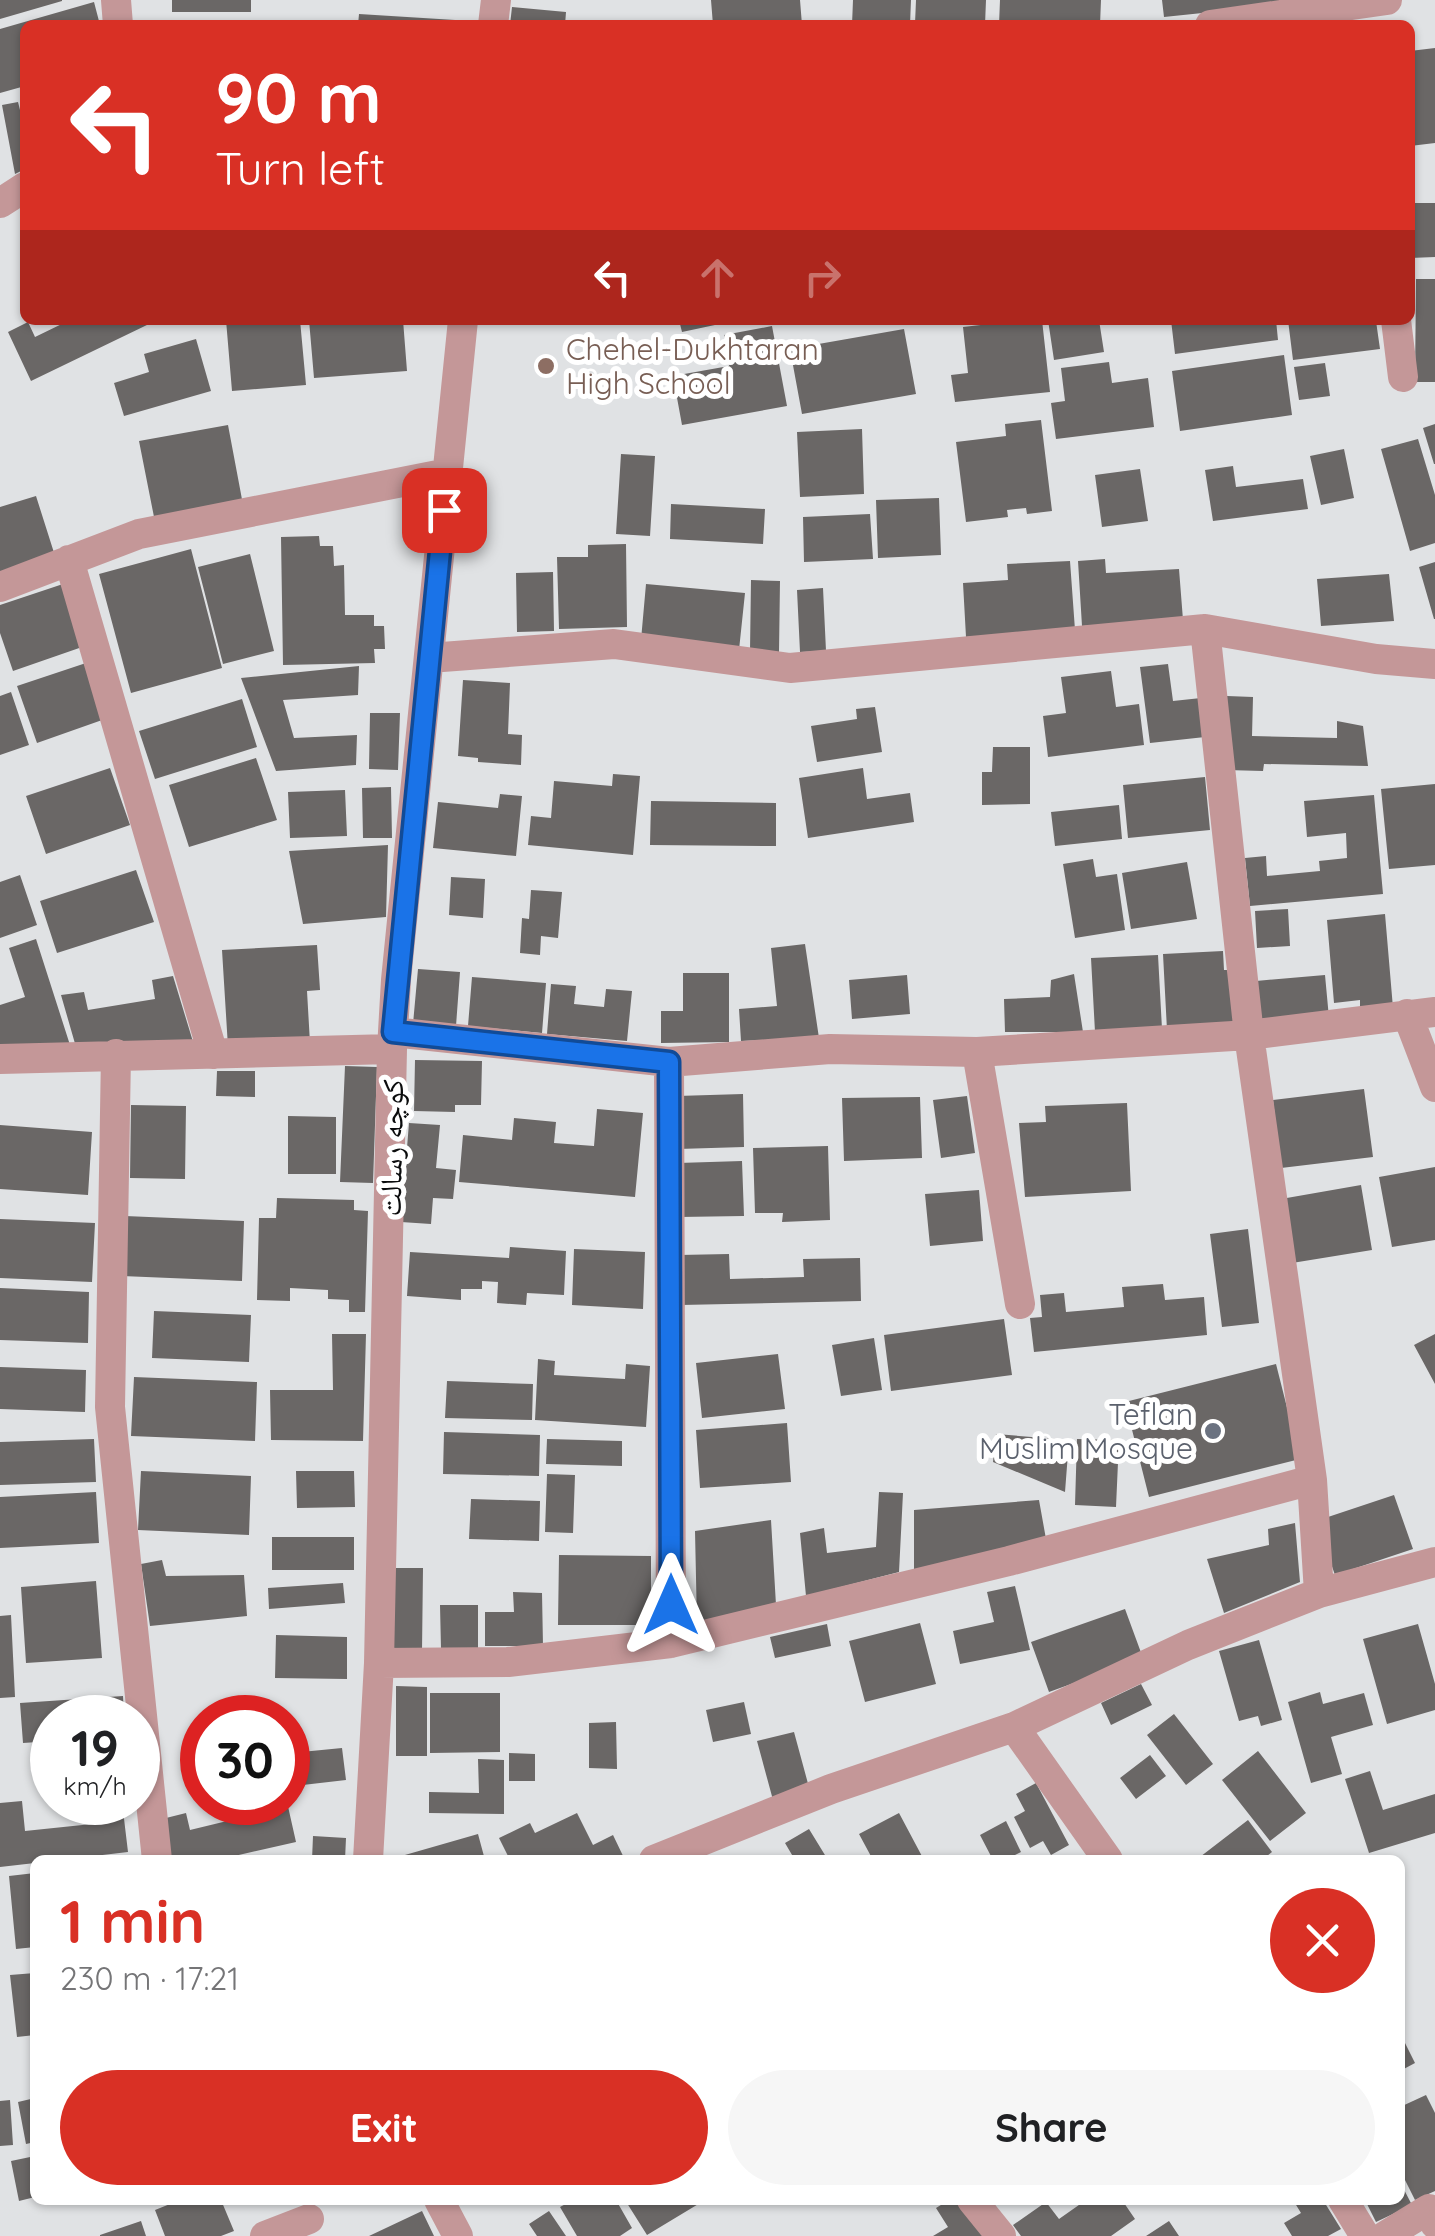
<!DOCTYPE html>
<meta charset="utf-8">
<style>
body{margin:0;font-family:Quicksand,"Noto Naskh Arabic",sans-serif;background:#f6f6f6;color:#202124;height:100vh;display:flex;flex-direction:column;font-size:38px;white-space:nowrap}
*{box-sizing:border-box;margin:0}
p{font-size:32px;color:#757577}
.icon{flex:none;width:55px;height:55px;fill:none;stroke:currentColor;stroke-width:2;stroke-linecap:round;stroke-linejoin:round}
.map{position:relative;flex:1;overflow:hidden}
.sheet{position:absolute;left:30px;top:1855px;width:1375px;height:350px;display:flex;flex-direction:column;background:#fff;border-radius:15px;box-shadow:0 2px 8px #0004}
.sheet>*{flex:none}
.guide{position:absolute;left:20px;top:20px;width:1395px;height:305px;border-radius:15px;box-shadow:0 2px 8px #0004;background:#d93025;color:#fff;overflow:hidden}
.speed{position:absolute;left:30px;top:1695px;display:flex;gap:20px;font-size:50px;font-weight:700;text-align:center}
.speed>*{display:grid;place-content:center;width:130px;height:130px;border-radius:50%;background:#fff;box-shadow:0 2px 8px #0004;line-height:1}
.speed small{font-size:25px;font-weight:400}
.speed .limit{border:15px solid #d22;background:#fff;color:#111}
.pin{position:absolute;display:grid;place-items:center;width:85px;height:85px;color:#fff;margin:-42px;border-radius:20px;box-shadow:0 5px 15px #0006}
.me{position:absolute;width:110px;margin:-55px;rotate:0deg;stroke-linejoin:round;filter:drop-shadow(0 0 8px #0008)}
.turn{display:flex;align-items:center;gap:35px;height:210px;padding:0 30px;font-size:45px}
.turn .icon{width:130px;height:130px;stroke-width:2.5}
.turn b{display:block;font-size:70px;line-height:85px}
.lanes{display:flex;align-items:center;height:95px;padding:0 30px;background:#0003;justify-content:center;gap:50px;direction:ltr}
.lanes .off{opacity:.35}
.round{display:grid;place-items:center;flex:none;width:105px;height:105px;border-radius:52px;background:#f6f6f6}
.overview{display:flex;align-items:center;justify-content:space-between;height:170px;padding:0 30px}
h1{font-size:60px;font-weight:800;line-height:75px;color:#d93025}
.primary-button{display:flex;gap:20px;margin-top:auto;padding:20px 30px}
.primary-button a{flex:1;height:115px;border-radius:60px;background:#d93025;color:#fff;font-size:40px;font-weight:800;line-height:115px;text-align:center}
.primary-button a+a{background:#f6f6f6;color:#202124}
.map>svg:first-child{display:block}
.building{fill:#6a6766}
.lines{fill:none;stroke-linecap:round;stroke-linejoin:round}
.street{stroke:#c49798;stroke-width:30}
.route-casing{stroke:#114b97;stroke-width:25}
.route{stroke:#1a73e8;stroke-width:18}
.education-dot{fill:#8d6e63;stroke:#fff;stroke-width:4}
.worship-dot{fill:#6b7280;stroke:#fff;stroke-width:4}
.labels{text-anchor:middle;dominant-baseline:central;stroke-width:10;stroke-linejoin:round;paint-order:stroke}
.education-label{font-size:30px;fill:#785e54;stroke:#fff;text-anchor:start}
.street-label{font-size:30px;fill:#0b0c0d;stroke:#fff}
.worship-label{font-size:30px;fill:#5b616d;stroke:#fff;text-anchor:end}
</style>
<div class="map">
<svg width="1435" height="2236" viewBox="0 0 1435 2236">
<rect width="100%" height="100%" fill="#e0e2e4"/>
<!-- building -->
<path class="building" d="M0,0H62V1L0,19Z
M172,0H251V12H172Z
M711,0H800L802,25H713Z
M853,0H911L910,25H852Z
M916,0H986L985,25L915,24Z
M1000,0H1101L1100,25H999Z
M1162,0H1297V3L1164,17Z
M94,2L100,25H25V86L0,93V29Z
M512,7L566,12L565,25H510Z
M359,14L471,21V25H358Z
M1435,48V143L1410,146V51Z
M18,102L25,130V169L15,174L2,105Z
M1410,203H1435V257L1410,258Z
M1416,279H1435V382H1415Z
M70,320H147L149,324L31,381L8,332L28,322L35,337Z
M226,320H300L306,385L232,391Z
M309,320H403L407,371L314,378Z
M679,320H729V322L682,332Z
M1025,320H1042L1050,392L955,402L951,375L968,373L963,327Z
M1048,320H1099L1104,352L1054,360Z
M1171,320H1276L1278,340L1175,354Z
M1288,320L1376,321L1380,349L1293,360Z
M772,326L787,406L682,425L673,376L729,366L724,335Z
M904,329L916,394L802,414L790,349Z
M196,339L211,391L124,416L114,383L149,372L144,354Z
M1284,355L1292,415L1180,431L1172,371Z
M1109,362L1112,383L1148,378L1154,427L1056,439L1051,403L1065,401L1061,368Z
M1325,363L1330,396L1299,400L1294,367Z
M1041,420L1052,511L1027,514L1026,508L1007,510L1008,517L966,522L956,442L1006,436L1005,424Z
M1435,424V464H1434L1423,428Z
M228,425L244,510L156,527L139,441Z
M862,429L864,494L800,497L797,432Z
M1418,439L1435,495V543L1410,551L1381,449Z
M1344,449L1354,498L1321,505L1310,456Z
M621,454L655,456L650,536L616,534Z
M1233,466L1236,487L1303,479L1308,509L1213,521L1205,470Z
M1140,469L1148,521L1102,527L1095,475Z
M36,496L56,559L0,577V507Z
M939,498L941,555L878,558L876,500Z
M671,504L765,509L763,544L670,539Z
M870,514L873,559L804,562L803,517Z
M319,536L320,546H333L334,566L344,565L345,615H374V626H384L385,649H374L375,663L283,665L281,537Z
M626,544L627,627L559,629L557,557H588V545Z
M191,549L222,668L131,693L99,574Z
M250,554L274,651L223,664L198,567Z
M1105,559L1106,573L1179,569L1183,620L1082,626L1078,561Z
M1070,561L1075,630L966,637L963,583L1008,580L1007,564Z
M1435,562V619H1434L1419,567Z
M553,572L554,631L517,632L516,573Z
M1389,574L1394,621L1321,626L1317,579Z
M751,580L780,581L779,652L750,651Z
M63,584L85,646L13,671L0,633V605Z
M646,584L745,593L739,650L641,640Z
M823,588L826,651L800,652L797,590Z
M86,663L105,719L37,743L17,686Z
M1168,664L1173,701L1201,698L1205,737L1150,743L1140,667Z
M359,666L358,695L283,700L294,738L357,735L356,765L276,771L241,678Z
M1111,671L1116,707L1139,704L1144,745L1048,757L1043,716L1066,713L1061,677Z
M463,680L510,683L508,734L522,735L521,765L478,762V758L458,756Z
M11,692L29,745L0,755V696Z
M1227,696L1253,697L1252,736L1337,738V721L1363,726L1368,766L1264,764L1263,771L1226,770Z
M242,699L257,747L155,779L139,731Z
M875,707L882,752L817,762L811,726L857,719L856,709Z
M370,713H400L398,770L369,769Z
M993,747H1030V804L982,805V772H992Z
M256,758L277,820L189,847L169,785Z
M110,768L130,825L46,854L26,796Z
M863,768L867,799L910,793L914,822L808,838L799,778Z
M613,774L640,776L633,855L528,845L531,816L551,818L554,781L612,786Z
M1205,777L1210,830L1128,838L1123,785Z
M1435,784V865L1389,869L1381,789Z
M391,787L392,838H363L362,788Z
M345,790L347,836L290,838L288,792Z
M500,794L522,796L516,856L433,848L438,802L498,808Z
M1374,795L1383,894L1250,906L1245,858L1266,856L1267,876L1320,871L1319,861L1347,858L1346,833L1307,837L1304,801Z
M651,801L776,803V846L650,845Z
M1119,805L1122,839L1055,846L1051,812Z
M388,845L386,917L303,924L289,851Z
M1093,859L1096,877L1117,874L1125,930L1075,938L1063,864Z
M1187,862L1197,919L1131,929L1122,873Z
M136,870L154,922L57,953L40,901Z
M20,875L37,925L0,938V882Z
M451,877L485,879L483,918L449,915Z
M531,890L562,892L558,938L541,936L540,955L520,953L522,918L529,919Z
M1288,909L1290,946L1257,948L1255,911Z
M1385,914L1393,1008L1360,1011V1000L1334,1003L1327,920Z
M36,939L70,1045L0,1053V1005L25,997L9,948Z
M805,944L819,1038L741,1041L739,1009L777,1006L771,948Z
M317,945L320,990L307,991L310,1043L228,1047L222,950Z
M1223,951L1224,970H1234L1236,1027L1167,1030L1163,954Z
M1158,955L1162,1029L1095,1032L1091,958Z
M418,969L460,972L456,1026L413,1024Z
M683,973H729V1042L661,1043V1011H683Z
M1074,974L1083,1032H1005L1004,999L1050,997L1051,980Z
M907,975L910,1014L852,1019L849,980Z
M1325,975L1329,1018L1259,1024L1256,981Z
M173,976L194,1045L76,1047L61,995L84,992L88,1010L155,999L152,980Z
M472,977L546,983L542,1033L468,1026Z
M551,984L576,986L574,1004L604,1007L606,989L632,991L627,1041L547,1034Z
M415,1060L482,1061L481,1105H455V1112L414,1111Z
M345,1066L377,1067L373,1183L340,1182Z
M217,1071H255V1097L216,1096Z
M1364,1089L1373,1157L1281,1168L1273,1100Z
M743,1094L744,1147L678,1149L677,1096Z
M967,1096L975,1153L941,1158L933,1100Z
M920,1097L922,1158L844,1161L842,1098Z
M1127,1103L1131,1191L1025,1197L1019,1123L1046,1122L1045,1106Z
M131,1105L186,1106L185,1179L130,1178Z
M597,1109L643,1113L635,1197L459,1182L463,1135L512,1140L514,1118L556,1122L554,1143L594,1146Z
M288,1116L336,1117V1174H288Z
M409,1123L440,1125L436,1168L456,1170L453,1199L433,1198L431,1224L401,1222Z
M0,1125L92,1132L88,1195L0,1189Z
M828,1146L830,1220L782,1222L783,1213H755L753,1148Z
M742,1161L744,1216L679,1217L678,1163Z
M1435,1167V1240L1392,1247L1379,1177Z
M1361,1185L1372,1250L1292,1263L1281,1199Z
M979,1190L983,1241L930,1246L925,1194Z
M277,1198L354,1200V1210L368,1211L365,1312H349V1300L328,1299V1290L290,1288V1301L257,1300L259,1218H276Z
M125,1216L244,1221L242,1281L122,1276Z
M0,1219L95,1223L92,1282L0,1278Z
M1248,1229L1259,1323L1222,1327L1210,1234Z
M510,1247L566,1251L564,1295L527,1293L526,1305L497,1303L498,1282L482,1281V1289H461V1300L407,1296L410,1252L509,1258Z
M574,1249L645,1252L643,1309L572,1305Z
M729,1254L730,1279L804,1277L803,1259L860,1258L861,1301L681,1305L679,1255Z
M1163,1284L1165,1300L1204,1297L1207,1335L1034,1352L1030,1318L1042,1317L1040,1295L1064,1293L1066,1312L1124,1307L1122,1287Z
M0,1288L89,1292L88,1343L0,1340Z
M154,1311L251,1315L249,1362L152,1358Z
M1004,1319L1012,1375L891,1391L884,1335Z
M332,1334H366L363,1441L271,1440L270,1390H333Z
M1435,1334V1384L1414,1345Z
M874,1338L882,1390L841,1396L832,1345Z
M778,1354L785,1409L702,1418L696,1363Z
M538,1359L555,1361L554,1375L625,1379L626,1364L650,1366L646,1427L535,1420Z
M1276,1364L1300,1459L1149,1497L1125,1402Z
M0,1367L86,1370L85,1412L0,1409Z
M134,1377L257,1382L255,1441L131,1436Z
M447,1381L533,1384L532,1420L445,1418Z
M787,1423L791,1482L700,1488L696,1430Z
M444,1432L540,1435L539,1476L443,1474Z
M996,1434L1069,1440L1065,1492L993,1462Z
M94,1439L96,1482L0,1485V1442Z
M547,1439L622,1441V1466L546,1464Z
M1077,1439L1119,1440L1116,1507L1075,1505Z
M141,1471L251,1476L249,1535L138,1530Z
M296,1471H354L355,1507L297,1508Z
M547,1474L575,1475L573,1533L545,1532Z
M96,1492L99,1543L0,1548V1497Z
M879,1492L903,1493L899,1572L806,1596L800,1533L824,1528L827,1553L876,1547Z
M1394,1495L1413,1549L1335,1575L1316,1521Z
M471,1499L540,1501L539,1541L469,1539Z
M1039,1500L1046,1539L914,1572V1510Z
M771,1520L776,1605L697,1624L695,1531Z
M1295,1523L1300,1582L1224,1613L1207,1559L1269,1545L1268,1529Z
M272,1537H354V1570H272Z
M559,1555L651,1556V1625H558Z
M162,1560L166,1576L244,1575L247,1616L150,1626L141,1564Z
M393,1568H423L422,1651H394Z
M96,1581L102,1658L26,1663L21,1587Z
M343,1583L345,1603L269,1609L268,1588Z
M1015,1586L1030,1650L960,1664L953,1631L994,1622L987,1592Z
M513,1592L542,1593L543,1646H485V1612H514Z
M440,1605H478V1649H441Z
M1125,1609L1143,1658L1049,1692L1031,1642Z
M11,1615L15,1697L0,1698V1616Z
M920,1623L936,1684L865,1702L849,1641Z
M827,1624L831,1646L775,1658L770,1637Z
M1418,1624L1435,1684V1710L1387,1724L1363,1639Z
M276,1635L347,1637V1679L275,1678Z
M1259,1640L1282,1720L1261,1726L1258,1716L1239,1721L1219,1651Z
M1141,1684L1152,1705L1111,1725L1101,1703Z
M396,1686L427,1687V1756H396Z
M1320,1692L1323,1704L1364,1693L1373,1725L1331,1737L1342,1774L1311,1783L1288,1702Z
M430,1693H500V1752L430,1753Z
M123,1696L124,1718H52V1741L23,1743L20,1703Z
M744,1702L751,1734L713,1742L706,1710Z
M1174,1714L1213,1764L1186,1785L1147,1735Z
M616,1722L617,1769L589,1768V1723Z
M794,1732L810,1791L773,1800L757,1741Z
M342,1748L346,1780L294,1786L291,1753Z
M1258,1751L1306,1813L1270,1841L1222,1780Z
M509,1753L535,1754V1781H509Z
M1150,1755L1166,1776L1136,1799L1120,1778Z
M478,1759L504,1760V1814L429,1813V1792L479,1793Z
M1370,1771L1383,1810L1435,1794V1833L1369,1853L1345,1779Z
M1036,1783L1069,1845L1051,1855L1043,1841L1030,1848L1014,1817L1025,1811L1016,1794Z
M22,1801L25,1831L92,1824L89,1802H122L128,1852L60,1860H35V1863L0,1867V1803Z
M257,1802H287L296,1842L217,1860H172L162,1819L186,1813L190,1830L260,1813Z
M577,1813L593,1845L613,1835L625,1860H510L499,1838L530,1823L535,1833Z
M899,1813L924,1860H873L859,1834Z
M1248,1820L1272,1852L1262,1860H1196Z
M1006,1821L1021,1852L1005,1860H993L980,1835Z
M809,1829L828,1860H795L785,1843Z
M478,1834L485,1860H391V1859Z
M313,1836L346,1838L345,1860H312Z
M35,1873V1947L16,1949L9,1876Z
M35,1973V2035L17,2037L10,1975Z
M1400,2033L1415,2063L1400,2071Z
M1426,2095L1435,2113V2191L1415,2200L1400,2170V2107Z
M35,2098V2142L26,2144L18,2102Z
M10,2100L13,2145L0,2146V2101Z
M35,2156V2197L19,2201L11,2161Z
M1400,2182L1412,2205L1376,2222L1365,2200H1400Z
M180,2200H221L234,2231L221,2236H165L155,2210Z
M573,2200H616L632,2228L620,2236H577L560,2207Z
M625,2200H705L647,2235Z
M949,2200H964L986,2236H933L948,2227L936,2208Z
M1086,2200H1122L1135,2219L1111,2236H1021L1013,2225L1046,2202L1059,2219Z
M1293,2200H1323L1341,2229L1328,2236H1292L1284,2223L1301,2213Z
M422,2211L434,2236H369Z
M549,2211L566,2236H537L529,2224Z
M141,2221L146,2236H100V2235Z
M1169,2221L1179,2236H1146Z"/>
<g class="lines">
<!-- street -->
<path class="street" d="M116,0L118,25
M493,25L496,0
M1210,25L1387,0
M0,203L25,187
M1396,320L1403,377
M69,560L213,1054
M0,587L139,534L448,473
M1205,629L1249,1035L1312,1480L1319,1593
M429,658L614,644L790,668L1205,629L1376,659L1435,664
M1407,1014L1435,1087
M393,1032L669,1062L830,1049L977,1052L1249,1035L1435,1012
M977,1052L1020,1304
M116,1054L110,1407L157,1860
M0,1059L392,1049
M669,1062L671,1643
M379,1663L508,1662L671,1643L1009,1561L1312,1480
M1014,1727L1108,1860
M368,1860L379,1663L392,1049L396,980L463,320
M654,1860L831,1789L1014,1727L1188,1645L1319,1593L1435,1562
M439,2200L458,2236
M972,2200L1001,2236
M1343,2200L1365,2236
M265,2236L309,2219
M1385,2236L1429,2209L1435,2224"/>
</g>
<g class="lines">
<!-- route casing -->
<g class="route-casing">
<path id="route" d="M444,510L393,1032L669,1062L671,1605"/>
</g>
<!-- route -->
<use href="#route" class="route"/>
</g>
<!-- markers -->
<circle class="education-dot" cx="546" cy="366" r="10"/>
<circle class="worship-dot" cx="1213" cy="1431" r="10"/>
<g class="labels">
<!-- education labels -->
<g class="education-label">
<text x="566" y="349">Chehel-Dukhtaran<tspan x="566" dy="34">High School</tspan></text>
</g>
<!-- street labels -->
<g class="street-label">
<text transform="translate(391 1148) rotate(-89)">کوچه رسالت</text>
</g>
<!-- worship labels -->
<g class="worship-label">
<text x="1193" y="1414">Teflan<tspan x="1193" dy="34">Muslim Mosque</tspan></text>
</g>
</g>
</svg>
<div class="speed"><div>19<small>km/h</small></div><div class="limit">30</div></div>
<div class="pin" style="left:444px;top:510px;background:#d93025"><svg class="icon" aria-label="arrive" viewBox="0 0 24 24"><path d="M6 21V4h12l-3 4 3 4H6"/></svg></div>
<svg class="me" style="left:671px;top:1605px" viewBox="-20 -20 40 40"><path d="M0-17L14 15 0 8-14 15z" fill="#1a73e8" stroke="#fff" stroke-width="4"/></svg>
<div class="guide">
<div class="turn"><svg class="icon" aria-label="left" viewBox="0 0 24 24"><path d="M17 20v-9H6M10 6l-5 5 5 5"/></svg><div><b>90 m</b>Turn left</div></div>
<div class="lanes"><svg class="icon" aria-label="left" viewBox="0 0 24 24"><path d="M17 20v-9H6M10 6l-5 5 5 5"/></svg><svg class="icon off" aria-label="ahead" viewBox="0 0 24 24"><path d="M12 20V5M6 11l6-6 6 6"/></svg><svg class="icon off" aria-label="right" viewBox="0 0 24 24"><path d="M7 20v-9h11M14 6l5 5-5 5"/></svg></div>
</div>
<section class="sheet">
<div class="overview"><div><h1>1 min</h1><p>230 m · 17:21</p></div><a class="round" style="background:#d93025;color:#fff"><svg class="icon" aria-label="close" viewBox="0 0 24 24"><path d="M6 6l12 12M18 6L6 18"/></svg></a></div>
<div class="primary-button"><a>Exit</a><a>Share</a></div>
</section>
</div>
